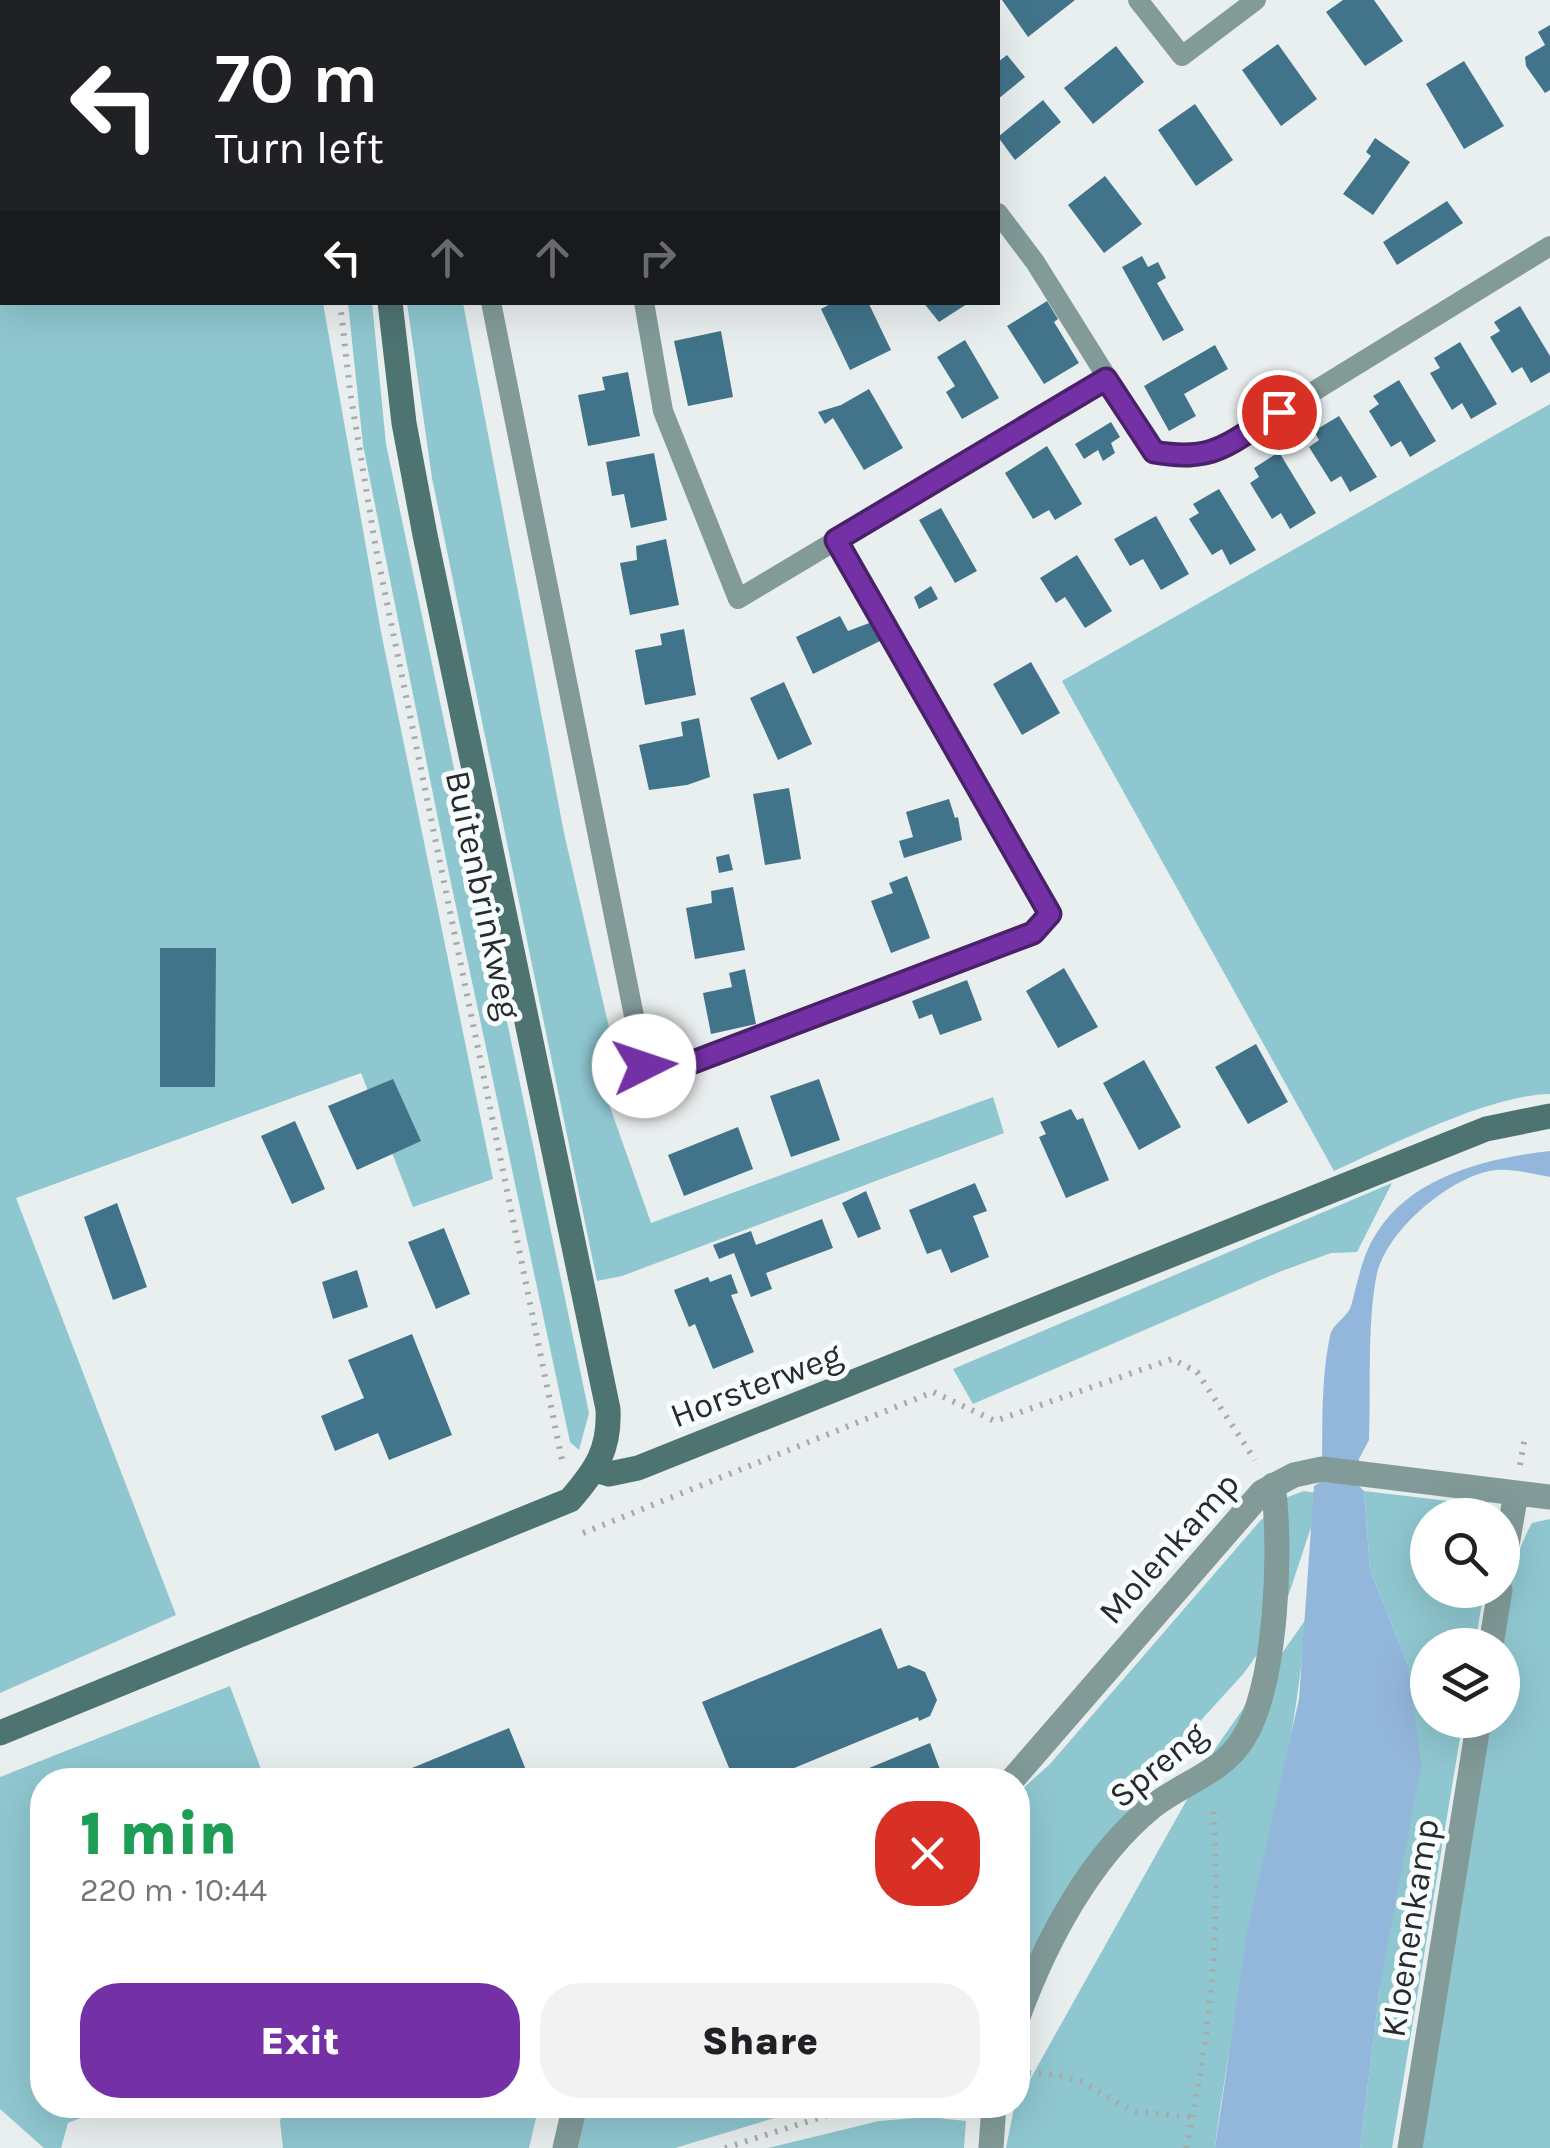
<!DOCTYPE html>
<meta charset="utf-8">
<style>
body{margin:0;font-family:Karla,sans-serif;background:#f2f2f2;color:#202124;height:100vh;display:flex;flex-direction:column;font-size:38px;white-space:nowrap}
*{box-sizing:border-box;margin:0}
p{font-size:32px;color:#757577}
.icon{flex:none;width:55px;height:55px;fill:none;stroke:currentColor;stroke-width:2;stroke-linecap:round;stroke-linejoin:round}
.map{position:relative;flex:1;overflow:hidden}
.side{position:absolute;left:30px;top:1768px;width:1000px;height:350px;display:flex;flex-direction:column;background:#fff;border-radius:40px;box-shadow:0 10px 40px #0002}
.side>*{flex:none}
.top-card{position:absolute;left:0px;top:0px;width:1000px;height:305px;box-shadow:0 10px 40px #0002;background:#202124;color:#fff;overflow:hidden}
.controls{position:absolute;left:1410px;top:1498px;display:grid;gap:20px}
.controls a{display:grid;place-items:center;width:110px;height:110px;border-radius:50%;background:#fff;box-shadow:0 10px 40px #0002;font-size:50px}
.pin{position:absolute;display:grid;place-items:center;width:85px;height:85px;color:#fff;margin:-42px;border:5px solid #fff;border-radius:50%;box-shadow:0 2px 10px #0007}
.me{position:absolute;width:110px;margin:-55px;rotate:86deg;stroke-linejoin:round;filter:drop-shadow(0 0 8px #0008)}
.turn{display:flex;align-items:center;gap:35px;height:210px;padding:0 50px;font-size:45px}
.turn .icon{width:130px;height:130px;stroke-width:2.5}
.turn b{display:block;font-size:70px;line-height:85px}
.lanes{display:flex;align-items:center;height:95px;padding:0 50px;background:#0003;justify-content:center;gap:50px;direction:ltr}
.lanes .off{opacity:.35}
.round{display:grid;place-items:center;flex:none;width:105px;height:105px;border-radius:40px;background:#f2f2f2}
.head{display:flex;align-items:center;justify-content:space-between;height:170px;padding:0 50px}
h1{font-size:60px;font-weight:800;line-height:75px;color:#1e9e55}
.primary-button{display:flex;gap:20px;margin-top:auto;padding:20px 50px}
.primary-button a{flex:1;height:115px;border-radius:40px;background:#7431a5;color:#fff;font-size:40px;font-weight:800;line-height:115px;text-align:center}
.primary-button a+a{background:#f2f2f2;color:#202124}
.map>svg:first-child{display:block}
.green{fill:#8fc7d0}
.water{fill:#93b7db}
.building{fill:#41748a}
.lines{fill:none;stroke-linecap:round;stroke-linejoin:round}
.path{stroke:#a6aaab;stroke-width:6;stroke-dasharray:2.5 8;stroke-linecap:butt}
.lane{stroke:#829b99;stroke-width:20}
.street{stroke:#829b99;stroke-width:25}
.secondary{stroke:#4d7471;stroke-width:25}
.route-casing{stroke:#4b206b;stroke-width:25}
.route{stroke:#7431a5;stroke-width:18}
.labels{text-anchor:middle;dominant-baseline:central;stroke-width:10;stroke-linejoin:round;paint-order:stroke}
.street-label{font-size:35px;fill:#292a2b;stroke:#f7fcfc}
</style>
<div class="map">
<svg width="1550" height="2148" viewBox="0 0 1550 2148">
<rect width="100%" height="100%" fill="#e9eeef"/>
<!-- green -->
<path class="green" d="M0,0H315L2,2V302L323,303L381,632L493,1179L413,1207L361,1073L16,1198L176,1615L0,1693Z
M348,303H372L386,444L589,1413L579,1450L570,1442L448,869L363,445Z
M407,303H463L564,833L619,1071L610,1087V1107L651,1223L993,1097L1004,1133L622,1276L597,1281L432,478Z
M1550,404V1094C1489,1095 1391,1145 1334,1171L1062,681Z
M1392,1183L1357,1252L1331,1253L1279,1272L973,1404L953,1369Z
M1304,1491L1322,1494L1279,1624L1244,1673L1173,1751L1112,1848L1018,2024V1793L1050,1764L1260,1521L1285,1498Z
M1364,1491L1474,1504L1483,1515H1428V1590H1484L1475,1645H1428V1720H1463L1392,2148H1360L1380,1986L1408,1665L1370,1570Z
M1550,1519V2148H1422L1491,1720H1502C1503,1657 1500,1579 1532,1523Z
M1306,1619C1291,1797 1236,1970 1215,2148H1006L1014,2108L1217,1746Z
M230,1686L265,1780H42V2105H113L68,2123L61,2148H44L0,2109V1777Z
M285,2105H539L529,2148H283L280,2121Z
M586,2105H818L675,2148H578Z
M928,2117L966,2121L964,2148H768L879,2121Z"/>
<!-- water -->
<path class="water" d="M1550,1151V1177C1533,1174 1514,1169 1496,1170C1451,1175 1384,1232 1376,1278C1367,1328 1371,1389 1369,1440L1359,1459V1486L1364,1491L1370,1570L1408,1665L1421,1765L1380,1986L1360,2148H1215L1247,1932L1299,1699L1314,1486L1322,1481C1323,1434 1320,1384 1330,1336C1332,1324 1347,1318 1351,1306C1358,1281 1362,1256 1376,1234C1411,1176 1488,1158 1550,1151Z"/>
<!-- building -->
<path class="building" d="M1002,0H1075L1028,37Z
M1343,0H1374L1403,41L1365,66L1326,12Z
M1550,25V90L1545,93L1526,66L1525,57L1545,45L1538,32Z
M1278,44L1317,99L1281,126L1242,70Z
M1116,46L1144,82L1093,124L1064,88Z
M1007,55L1025,77L998,99V62Z
M1464,61L1504,126L1464,149L1426,84Z
M1043,100L1061,122L1015,160L998,137Z
M1195,104L1233,160L1196,186L1158,130Z
M1375,138L1410,162L1373,215L1343,194L1371,156L1366,152Z
M1105,176L1142,224L1104,253L1068,205Z
M1447,201L1463,223L1397,265L1383,242Z
M1142,256L1148,267L1158,262L1166,278L1157,283L1184,330L1163,341L1122,267Z
M1047,301L1058,319L1054,322L1079,363L1044,384L1007,326Z
M834,302H868L891,350L850,370L821,309Z
M923,302H970L939,322Z
M1520,306L1550,356V372L1531,383L1522,367L1512,373L1490,337L1500,331L1494,322Z
M721,331L733,397L688,406L674,341Z
M965,340L999,398L962,419L946,392L955,386L937,357Z
M1460,342L1497,404L1471,419L1462,403L1452,410L1430,373L1440,368L1434,358Z
M1215,345L1228,369L1184,394L1196,416L1169,431L1144,386Z
M628,372L640,436L588,446L578,395L605,390L602,377Z
M1399,380L1436,441L1410,457L1401,441L1391,447L1369,411L1379,404L1373,396Z
M869,389L903,448L864,470L833,418L825,424L818,412L841,405Z
M1339,416L1377,477L1350,492L1341,476L1331,482L1309,447L1319,440L1314,431Z
M1111,422L1120,437L1111,443L1115,453L1103,461L1098,450L1084,459L1075,444Z
M1047,446L1082,504L1055,520L1049,510L1033,519L1005,473Z
M1279,452L1316,513L1290,529L1281,513L1272,519L1250,483L1259,477L1254,468Z
M654,453L667,520L631,528L624,494L612,496L606,462Z
M1219,489L1256,550L1230,565L1222,549L1212,555L1189,519L1199,513L1193,504Z
M941,508L977,571L955,583L919,520Z
M1156,516L1189,574L1161,590L1143,559L1130,566L1114,539Z
M666,539L679,605L630,615L620,563L637,560L636,546Z
M1077,555L1112,611L1085,628L1065,597L1056,603L1040,578Z
M931,586L938,599L919,609L914,597Z
M840,616L848,631L872,622L880,641L813,674L796,637Z
M684,629L696,695L645,705L635,650L662,645L660,634Z
M1031,662L1060,713L1022,735L993,684Z
M784,682L812,744L778,760L750,698Z
M699,718L710,777L687,785L649,790L639,745L683,736L681,722Z
M789,788L801,859L765,865L753,794Z
M949,799L955,818L958,817L962,840L904,858L899,841L913,837L906,812Z
M729,854L733,870L719,873L716,857Z
M907,876L930,938L891,953L871,901L893,893L889,883Z
M733,887L745,950L695,959L686,908L712,903L711,891Z
M160,948H216L215,1087H160Z
M1064,968L1098,1027L1058,1048L1026,991Z
M745,969L756,1024L711,1034L703,993L732,987L729,973Z
M967,980L982,1020L940,1035L932,1014L919,1019L912,1001Z
M1256,1044L1288,1102L1248,1124L1215,1067Z
M1144,1060L1181,1127L1139,1150L1103,1083Z
M393,1079L421,1141L357,1170L328,1106Z
M819,1079L840,1140L791,1157L770,1096Z
M1071,1109L1077,1120L1083,1118L1109,1180L1066,1198L1039,1137L1046,1134L1040,1122Z
M295,1121L325,1189L292,1204L261,1136Z
M738,1127L753,1169L684,1196L668,1155Z
M975,1183L987,1211L973,1216L989,1257L951,1273L941,1249L927,1254L909,1210Z
M866,1191L881,1229L858,1238L842,1203Z
M117,1203L147,1287L113,1300L84,1217Z
M822,1219L833,1248L766,1273L772,1289L751,1297L734,1253L719,1259L713,1245L751,1231L756,1245Z
M444,1228L470,1294L436,1309L408,1242Z
M357,1270L368,1307L333,1319L322,1282Z
M731,1274L738,1293L731,1295L754,1352L713,1369L695,1324L689,1327L674,1290L708,1277L710,1282Z
M412,1334L452,1435L389,1460L378,1433L335,1451L321,1416L364,1398L348,1360Z
M881,1628L898,1669L909,1665L925,1672L937,1700L930,1716L919,1721L918,1717L765,1780H734L702,1702Z
M509,1728L530,1780H383Z
M930,1743L944,1780H840Z"/>
<g class="lines">
<!-- path -->
<path class="path" d="M325,0V2
M340,302L350,391L376,549L562,1460
M1520,1465L1525,1437
M583,1533L933,1392L995,1421L1172,1359L1197,1372L1255,1460
M1018,2072L1058,2075L1083,2082L1132,2111L1192,2117
M725,2148L831,2114L939,2105
M1186,2148C1210,2037 1222,1920 1213,1807"/>
<!-- lane -->
<path class="lane" d="M833,0L835,2
M1138,0L1182,56L1256,0
M998,213L1035,262L1153,451L1189,458L1212,454L1550,246
M491,302L644,1066L658,1073L1033,933L1050,914L836,540
M644,302L663,411L738,599L1106,379"/>
<!-- street -->
<path class="street" d="M1502,1574L1516,1493
M1491,1645L1500,1590
M1012,1780L1262,1492L1294,1475L1322,1469L1550,1497
M1018,2017C1045,1943 1089,1858 1152,1807C1182,1783 1222,1773 1243,1739C1277,1686 1282,1548 1273,1485
M565,2148L575,2105
M991,2148L994,2105
M1410,2148L1479,1720"/>
<!-- secondary -->
<path class="secondary" d="M375,0V2
M596,1470L609,1474L638,1468L1486,1129L1550,1116
M0,1733L570,1500C596,1470 610,1450 608,1409L425,535L404,423L390,302"/>
</g>
<g class="lines">
<!-- route casing -->
<g class="route-casing">
<path id="route" d="M644,1066L658,1073L688,1064L1033,933L1050,914L836,540L1106,379L1154,452C1215,463 1229,443 1279,412"/>
</g>
<!-- route -->
<use href="#route" class="route"/>
</g>
<g class="labels">
<!-- street labels -->
<g class="street-label">
<text transform="translate(483 895) rotate(78)">Buitenbrinkweg</text>
<text transform="translate(756 1385) rotate(-21)">Horsterweg</text>
<text transform="translate(1169 1548) rotate(-48)">Molenkamp</text>
<text transform="translate(1158 1765) rotate(-39)">Spreng</text>
<text transform="translate(1410 1928) rotate(-81)">Kloenenkamp</text>
</g>
</g>
</svg>
<div class="controls">
<a><svg class="icon" aria-label="search" viewBox="0 0 24 24"><circle cx="10" cy="10" r="6"/><path d="M15 15l6 6"/></svg></a>
<a><svg class="icon" aria-label="layers" viewBox="0 0 24 24"><path d="M12 4l9 5-9 5-9-5zM3 14l9 5 9-5"/></svg></a>
</div>
<div class="pin" style="left:1279px;top:412px;background:#d93025"><svg class="icon" aria-label="arrive" viewBox="0 0 24 24"><path d="M6 21V4h12l-3 4 3 4H6"/></svg></div>
<svg class="me" style="left:644px;top:1066px" viewBox="-20 -20 40 40"><circle r="19" fill="#fff"/><path d="M0-13L10 11 0 6-10 11z" fill="#7431a5"/></svg>
<div class="top-card">
<div class="turn"><svg class="icon" aria-label="left" viewBox="0 0 24 24"><path d="M17 20v-9H6M10 6l-5 5 5 5"/></svg><div><b>70 m</b>Turn left</div></div>
<div class="lanes"><svg class="icon" aria-label="left" viewBox="0 0 24 24"><path d="M17 20v-9H6M10 6l-5 5 5 5"/></svg><svg class="icon off" aria-label="ahead" viewBox="0 0 24 24"><path d="M12 20V5M6 11l6-6 6 6"/></svg><svg class="icon off" aria-label="ahead" viewBox="0 0 24 24"><path d="M12 20V5M6 11l6-6 6 6"/></svg><svg class="icon off" aria-label="right" viewBox="0 0 24 24"><path d="M7 20v-9h11M14 6l5 5-5 5"/></svg></div>
</div>
<section class="side">
<div class="head"><div><h1>1 min</h1><p>220 m · 10:44</p></div><a class="round" style="background:#d93025;color:#fff"><svg class="icon" aria-label="close" viewBox="0 0 24 24"><path d="M6 6l12 12M18 6L6 18"/></svg></a></div>
<div class="primary-button"><a>Exit</a><a>Share</a></div>
</section>
</div>
